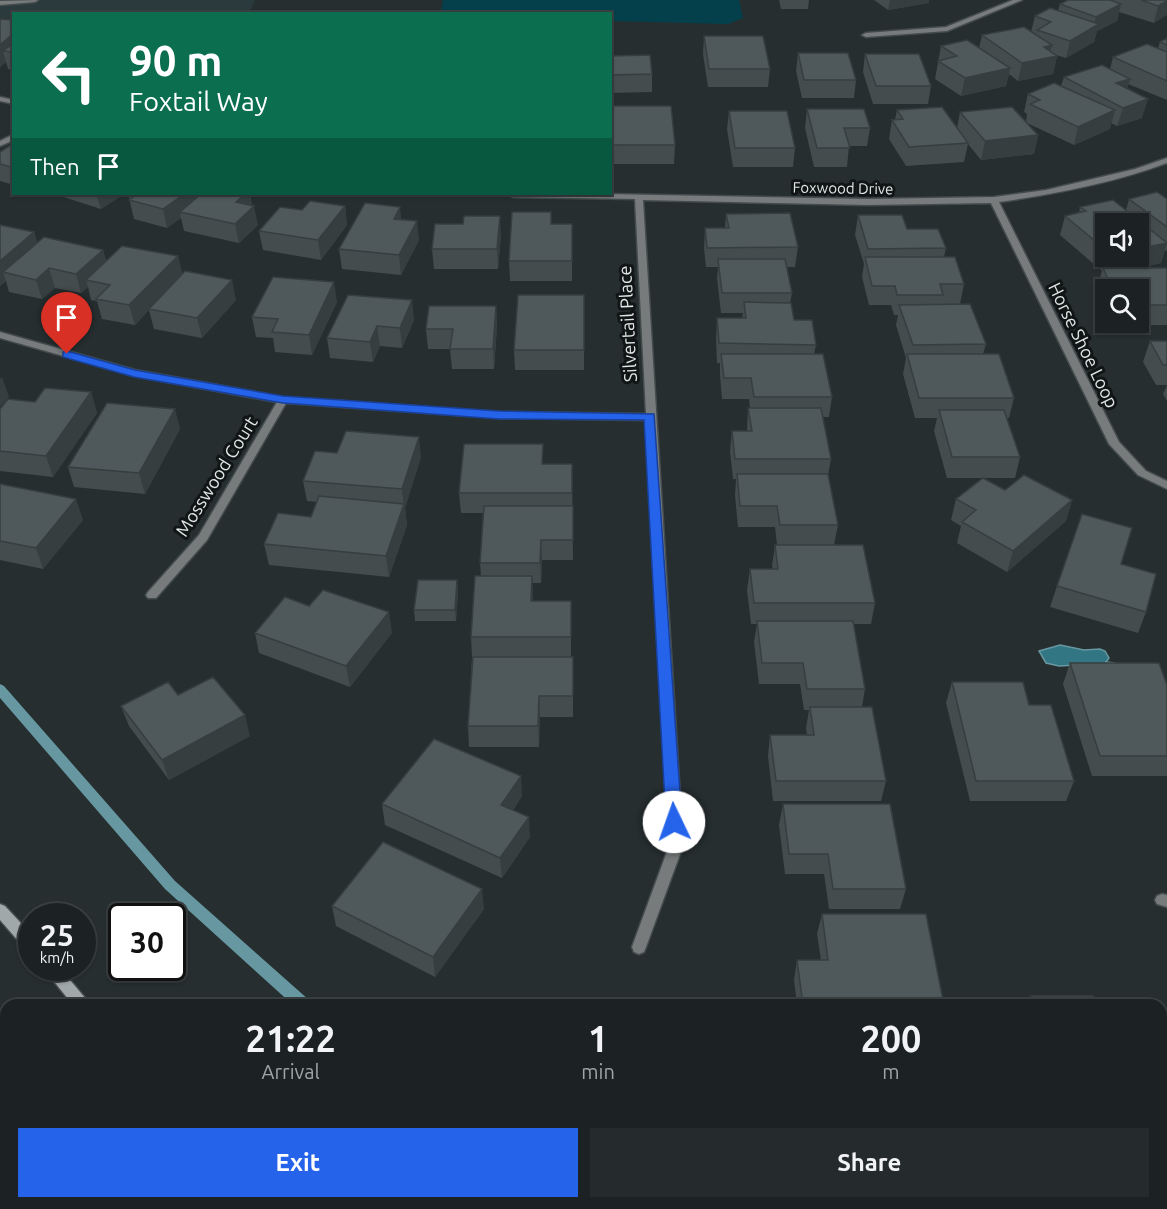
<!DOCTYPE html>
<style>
body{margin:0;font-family:Ubuntu,sans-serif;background:#252a2c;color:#f1f3f6;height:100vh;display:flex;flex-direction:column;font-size:22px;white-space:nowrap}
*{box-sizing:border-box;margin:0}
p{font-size:20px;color:#a0a4a6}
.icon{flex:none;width:33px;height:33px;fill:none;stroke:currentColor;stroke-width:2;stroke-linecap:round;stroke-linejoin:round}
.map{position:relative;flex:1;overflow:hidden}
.sheet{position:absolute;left:0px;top:999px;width:1167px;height:210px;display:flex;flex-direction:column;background:#1c2224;border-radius:18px 18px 0 0;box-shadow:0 2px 4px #0004,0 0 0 2px #3a3f41}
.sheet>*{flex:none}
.hud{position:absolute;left:12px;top:12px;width:600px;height:183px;border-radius:0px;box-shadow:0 2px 4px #0004,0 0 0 2px #3a3f41;background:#0b6e4f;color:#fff;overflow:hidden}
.fabs{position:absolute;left:1095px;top:213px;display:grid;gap:12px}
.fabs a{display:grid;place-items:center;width:54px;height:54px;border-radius:0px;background:#1c2224;box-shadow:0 2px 4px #0004,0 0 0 2px #3a3f41;font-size:30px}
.speed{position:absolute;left:18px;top:903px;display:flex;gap:12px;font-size:30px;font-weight:700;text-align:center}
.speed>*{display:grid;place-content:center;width:78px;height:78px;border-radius:50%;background:#1c2224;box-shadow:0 2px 4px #0004,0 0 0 2px #3a3f41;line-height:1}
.speed small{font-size:15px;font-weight:400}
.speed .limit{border:3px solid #111;border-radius:9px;background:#fff;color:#111}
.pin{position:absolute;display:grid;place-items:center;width:51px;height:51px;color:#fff;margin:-62px -26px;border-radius:50% 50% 50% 0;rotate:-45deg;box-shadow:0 0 6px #0007}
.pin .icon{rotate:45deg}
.me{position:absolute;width:66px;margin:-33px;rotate:357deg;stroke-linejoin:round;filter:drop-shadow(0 0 4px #0008)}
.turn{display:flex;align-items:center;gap:21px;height:126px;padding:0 18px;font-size:27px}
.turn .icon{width:78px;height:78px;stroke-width:2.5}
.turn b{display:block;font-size:42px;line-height:51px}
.then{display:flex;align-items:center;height:57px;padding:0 18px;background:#0003;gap:12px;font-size:22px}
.eta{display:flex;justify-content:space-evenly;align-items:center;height:102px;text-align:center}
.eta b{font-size:36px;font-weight:600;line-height:42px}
.button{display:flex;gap:12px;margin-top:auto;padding:12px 18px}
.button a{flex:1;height:69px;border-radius:0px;background:#2563eb;color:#fff;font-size:24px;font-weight:600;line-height:69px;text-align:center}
.button a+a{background:#252a2c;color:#f1f3f6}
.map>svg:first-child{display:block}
.built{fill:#2a3a3d}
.green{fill:#04404b}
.water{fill:#337683;stroke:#6798a1;stroke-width:1.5}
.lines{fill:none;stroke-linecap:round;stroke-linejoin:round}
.stream{fill:#6798a1;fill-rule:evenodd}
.lane-casing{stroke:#444b4d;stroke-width:3}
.street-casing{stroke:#444b4d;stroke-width:3}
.secondary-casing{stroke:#444b4d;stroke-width:3}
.lane{fill:#777b7c;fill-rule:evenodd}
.street{fill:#777b7c;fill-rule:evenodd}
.secondary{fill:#a1a8a9;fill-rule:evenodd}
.wall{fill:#444c4d;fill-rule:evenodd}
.shaded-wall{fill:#373e3f}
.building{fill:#4f585a;stroke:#373e3f;stroke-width:1.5}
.route{fill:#2563eb;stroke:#184099;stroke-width:1.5}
.labels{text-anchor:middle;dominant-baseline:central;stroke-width:6;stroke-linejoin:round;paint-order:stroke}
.far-street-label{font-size:15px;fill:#e1e6e7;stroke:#121516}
.street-label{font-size:18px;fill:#e1e6e7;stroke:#121516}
</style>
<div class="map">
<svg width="1167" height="1209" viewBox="0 0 1167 1209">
<rect width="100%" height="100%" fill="#262e30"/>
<!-- built -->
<path class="built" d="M0,0H255L249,13L14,14L13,21L0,20Z"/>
<!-- green -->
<path class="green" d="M443,0H739L743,18L728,24L611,21L610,14L444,13L441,12Z"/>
<!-- water -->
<path class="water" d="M1060,645L1084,650L1100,649L1105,651L1109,658L1106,662L1115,663L1059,666L1046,663L1039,651Z"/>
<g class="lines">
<!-- stream -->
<path class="stream" d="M0,684L4,686L175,881L309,1000L312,1005H293L165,889L0,698Z
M660,1203H691L694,1209H663Z"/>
<!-- lane casing -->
<g class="lane-casing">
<path id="lane" d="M38,0L35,2L0,5V1Z"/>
</g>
<!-- street casing -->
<g class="street-casing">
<path id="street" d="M1013,0H1022L947,31L866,37L862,35L866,33L946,27Z
M0,97L14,100V104L0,101Z
M14,134V140L0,146V141Z
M1167,158V163C1113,183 1056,194 999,202L1119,442L1146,471L1167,481V489L1138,475L1109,444L991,203L868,205L643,200L683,846L646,947L644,952L639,954L634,952L632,947L669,846L646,420L499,418L286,403L207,540L156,598H148L146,595L148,592L199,535L277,402L134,376L0,338V332L135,370L283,397L499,412L646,414L635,199L513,197L509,194H605L868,199L994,197L1046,190L1135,169Z
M1162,894L1167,895V907L1157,904L1155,900L1157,896Z"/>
</g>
<!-- secondary casing -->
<g class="secondary-casing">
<path id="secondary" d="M0,904L5,906L32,935V952L27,951L0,920Z
M43,968H60L91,1005H73Z
M0,1027L6,1029V1048L0,1046Z
M158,1203H180L183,1209H161Z
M290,1203H314L317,1209H293Z"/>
</g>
<!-- lane -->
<use href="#lane" class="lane"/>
<!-- street -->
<use href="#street" class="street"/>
<!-- secondary -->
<use href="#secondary" class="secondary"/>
</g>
<!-- wall -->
<path class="wall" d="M779,0H809L808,9H781Z
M874,0H929V3L888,10Z
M1068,0H1167L1154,23L1119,12L1117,21L1097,31L1094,42L1066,58L1056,55L1057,56L1053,74L1018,81L1009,74L1006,86L961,96L935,79L941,46L979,48L982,35L1031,32L1035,16L1058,11L1060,4Z
M0,19L14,20V70L8,69L6,62L0,67Z
M704,36L770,69L768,87H708L703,54Z
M1167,38V100L1128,84L1127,89L1142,118L1117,126L1111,123L1110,129L1074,145L1027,123L1038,135L1034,154L981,160L968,144L964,162L906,166L889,139L892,120H895L897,110L957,128L960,112L1026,122L1027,114L1024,112L1028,94L1061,86L1064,77L1110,69L1113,57L1158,48L1160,42Z
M798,53L856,80L854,98H802L796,71Z
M865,54L931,86L928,104H873L863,72Z
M610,56L652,74V92L610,93Z
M610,106L675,145L674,164H610Z
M807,109L870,128L867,146H849L847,167H814L805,128Z
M729,111L795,148L793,167H733L727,129Z
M14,143V185L0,181V152Z
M54,194H124L101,209Z
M128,194H250L252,205L258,225L239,243L184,231L181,218L167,228L134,219Z
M1129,199H1167V251L1165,250L1161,263L1136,268H1167V325H1115L1114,322H1138V290H1106V306L1097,288L1102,271L1060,235L1065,216L1079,213L1080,207L1126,210ZM1106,224L1138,256H1106Z
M345,206L347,225L321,260L263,250L259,231L302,210Z
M551,212V224H572V281H510L509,261Z
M726,214L798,247L795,267H787L792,293L790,303L794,320L816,345L814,354L832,397L829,417H823L831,459L828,475L838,525L834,545L875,603L871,624H853L865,689L862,707L886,781L881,801H773L768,756L770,735H807L806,728L809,710H804L800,684H759L754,642L757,624H751L747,590L750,569H773L772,566L775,545H777L775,527H738L735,495L736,479H733L730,451L732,431H747L748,408H750L749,399H722L720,375V363H717L716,338L717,318H742L743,313H721L717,278L718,267H706L704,248L705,228H725Z
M858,215L907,229L946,248L944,257L964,284L960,304L986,344L983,354L1014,398L1009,418H1007L1020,457L1015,478H947L934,431L937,418H915L903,374L906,358L896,325L898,315H894L891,305H869L862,277L864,264L855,235Z
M401,219L419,240L401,275L342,269L339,249Z
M0,225L34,232L37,243L103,250L106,261L178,256L182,274L236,300L202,338L154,329L149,310L135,325L102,319L97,301L91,300L88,287L81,293L55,288L42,299L9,292L6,281L0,286Z
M501,235L498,269H434L432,249Z
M348,295L414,320L402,348L380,346L373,362L330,358L327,338Z
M584,295V370H515L514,350Z
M337,302L312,355L275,352L273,338L256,337L252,317Z
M496,306L497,326L494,369H452L450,349H428L426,329Z
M1150,341H1167V401L1163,394L1167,385H1156L1143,362Z
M91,392L97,413L53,477L0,471V409Z
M180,429L145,494L74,487L68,467Z
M543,444V464H572L573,560H542L541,583H532L533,601H571V657H573V717H540L539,747H469L468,726L472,658L471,637L481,576L480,563L483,513H461L459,493Z
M337,453L421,457L405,508L407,525L389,577L269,565L264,544L311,517L317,502L307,501L303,481Z
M0,484L83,520L43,569L0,560Z
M1005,490L1072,500L1066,521L1007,572L957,543L961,526L951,520L956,499Z
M457,580L458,591L456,621H415L414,610Z
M1057,586L1146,612L1138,633L1050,607Z
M309,606L392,633L350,687L259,653L255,633Z
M1070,663L1167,685V776H1092L1063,684Z
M952,682L1029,705L1074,781L1066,801H970L946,703Z
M178,695L250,736L169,780L129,726L121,706Z
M522,796L513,810L530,837L502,878L385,825L382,804Z
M783,804L906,889L900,909H829L824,874H785L779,825Z
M332,906L484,909L435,977L336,926Z
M822,914L944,1005H797L794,980L797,960H821L817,934Z
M1031,996L1096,1005H1027Z
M1161,1066H1167V1166H1161Z"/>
<!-- shaded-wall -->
<path class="shaded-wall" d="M890,0H929V3L888,10Z
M1167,1V15L1154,23L1158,6Z
M1121,4L1117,21L1097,31L1094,42L1066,58L1070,41L1093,28L1096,17Z
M14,33V52L3,51L6,62L0,67V45Z
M1052,45L1049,57L1057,56L1053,74L1018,81L1022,63L1044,47Z
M1010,68L1006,86L961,96L965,78Z
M1130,79L1125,97L1116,83Z
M1148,99L1142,118L1117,126L1123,108Z
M1115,110L1110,129L1074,145L1078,127Z
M1038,135L1034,154L981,160L985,141Z
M96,194H124L101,209Z
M184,194H210L180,212L181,218L167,228L163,209Z
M245,194H250L252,208L254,206L258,225L239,243L235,224L236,202Z
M345,206L347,225L321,260L318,240Z
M400,207L402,226L394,219Z
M500,216L501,235L498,269L497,249Z
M417,221L419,240L401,275L399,255Z
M34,232L40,251L3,272L6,281L0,286V261Z
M1167,243L1161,263L1106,275L1111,256H1138V249Z
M103,250L108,269L86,280L88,287L81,293L76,274Z
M178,256L183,276L149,309V310L135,325L129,305Z
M49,268L55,288L42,299L36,280Z
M232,280L236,300L202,338L197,318Z
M334,282L337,302L312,355L309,335Z
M412,300L414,320L402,348L400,328Z
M496,306L497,326L494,369L493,349Z
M377,326L380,346L373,362L370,342Z
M2,377L9,397L0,407V379Z
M91,392L97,413L53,477L46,456Z
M175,409L180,429L145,494L139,473Z
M419,437L421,457L405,508L407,525L389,577L386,556L404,506L402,489Z
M76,499L83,520L43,569L36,548Z
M1072,500L1066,521L1007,572L1013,551Z
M541,540L542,560L541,583L540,563Z
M532,576L533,596L532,622L531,601Z
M457,580L458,591L456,621L455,610Z
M389,612L392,633L350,687L346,666Z
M539,696L540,717L539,747L538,726Z
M245,715L250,736L169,780L162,760Z
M521,776L522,796L502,825L501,805Z
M529,817L530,837L502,878L500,858Z
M482,889L484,909L435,977L433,957Z"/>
<!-- building -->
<path class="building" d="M1068,0H1110L1121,4L1096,17L1060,4Z
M1141,0H1167V1L1158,6Z
M1050,8L1099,24L1070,41L1037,30L1051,22L1035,16Z
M0,19L14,20V33L0,45Z
M1024,27L1052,45L1044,47L1057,56L1022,63L982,35Z
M704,36H763L770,69H709Z
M1167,38V45L1160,42Z
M967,40L1010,68L965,78L938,61L957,56L941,46Z
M14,43V52L3,51Z
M1147,44L1167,52V81L1113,57Z
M798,53H848L856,80H804Z
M865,54H919L931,86H876Z
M650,55L652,74L610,75V56Z
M1102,65L1130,79L1116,83L1148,99L1123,108L1064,77Z
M1054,83L1115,110L1078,127L1030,104L1040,100L1028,94Z
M610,106H671L675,145H610Z
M942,107L968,143L909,147L892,120L903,119L897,110Z
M1012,107L1038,135L985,141L960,112Z
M807,109H864L870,128H844L850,148H817Z
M729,111H787L795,148H735Z
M14,143V168L0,164V152Z
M1157,192L1167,199V227L1129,199Z
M138,194H184L163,209L129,200Z
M201,194H245L236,202L254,206L235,224L180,212Z
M1113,200L1167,243L1138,249V224H1106V250L1065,216L1086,211L1080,207Z
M310,201L345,206L318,240L259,231L280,207L302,210Z
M365,203L400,207L394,219L417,221L399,255L339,249Z
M512,212H551V224H572V261H509Z
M790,213L798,247L707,248L705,228H729L726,214Z
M858,215H902L907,229H938L946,248L868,249Z
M464,216H500L497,249H432L435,224H463Z
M0,225L34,232L0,261Z
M44,237L103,250L76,274L49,268L36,280L3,272Z
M122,246L178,256L129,305L96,299L110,285L86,280Z
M865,257H955L964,284H940L943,295H897L895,286H872Z
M718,259H785L792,293H722Z
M1103,268H1167V305H1138V290H1113Z
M185,271L232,280L197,318L149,309Z
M273,277L334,282L309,335L272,332L278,319L252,317Z
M348,295L412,300L400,328L377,326L370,342L327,338Z
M518,295H584V350H514Z
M744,302L791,303L794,320H812L816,345L719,343L717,318H746Z
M970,304L986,344L913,345L899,305Z
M429,306H496L493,349H450L453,329H426Z
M1150,341H1167V365H1163Z
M721,354H823L832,397H754L751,378H724Z
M907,354H999L1014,398H919Z
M45,388L91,392L46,456L0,451V409L8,399L35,402Z
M107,403L175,409L139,473L68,467Z
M748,408H821L831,459H735L732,431H752Z
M939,410H1004L1020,457H952Z
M346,431L419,437L402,489L303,481L315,451L337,453Z
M464,444H543L542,464H572V493H459Z
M737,474H828L838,525H780L777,506H740Z
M1024,475L1072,500L1013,551L962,522L976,510L956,499L983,478L1005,490Z
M0,484L76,499L36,548L0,541Z
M319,496L404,504L386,556L264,544L278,513L311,517Z
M484,506H573V540H541L540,563H480Z
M1082,514L1132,528L1121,564L1156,574L1146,612L1057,586Z
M775,545H863L875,603H754L750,569H778Z
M475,576H532L531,601H571V637H471Z
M418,580H457L455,610H414Z
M323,590L389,612L346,666L255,633L285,597L309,606Z
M757,621H853L865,689H807L803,663H762Z
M473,657H573V696H539L538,726H468Z
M1070,663H1159L1167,685V756H1100Z
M213,677L245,715L162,760L121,706L168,682L178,695Z
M952,682H1023L1029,705H1051L1074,781H976Z
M810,707H872L886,781H776L770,735H814Z
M434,739L521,776L501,805L529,817L500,858L382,804Z
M783,804H890L906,889H833L828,854H789Z
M383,842L482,889L433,957L332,906Z
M822,914H926L944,1005H803L797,960H828Z
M1031,996H1093L1096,1005H1033Z
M1161,1066L1167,1067V1148H1161Z"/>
<!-- route -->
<path class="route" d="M67,351L135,370L283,396L499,411L654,414L682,822L680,827L674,829L669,827L666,822L644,420L499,419L283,403L134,377L63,357V352Z"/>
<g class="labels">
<!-- far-street labels -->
<g class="far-street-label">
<text transform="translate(843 188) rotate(1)">Foxwood Drive</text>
</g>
<!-- street labels -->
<g class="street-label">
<text transform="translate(627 324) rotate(-93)">Silvertail Place</text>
<text transform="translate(1084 345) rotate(64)">Horse Shoe Loop</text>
<text transform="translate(216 476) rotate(-58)">Mosswood Court</text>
</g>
</g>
</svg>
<div class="fabs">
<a><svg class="icon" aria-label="sound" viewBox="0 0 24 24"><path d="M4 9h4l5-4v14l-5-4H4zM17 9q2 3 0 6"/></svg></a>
<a><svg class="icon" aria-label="search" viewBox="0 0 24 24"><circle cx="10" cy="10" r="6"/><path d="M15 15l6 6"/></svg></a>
</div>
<div class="speed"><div>25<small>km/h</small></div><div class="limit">30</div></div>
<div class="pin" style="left:67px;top:354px;background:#d93025"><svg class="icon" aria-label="arrive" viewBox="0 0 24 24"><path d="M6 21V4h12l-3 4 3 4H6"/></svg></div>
<svg class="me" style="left:674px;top:822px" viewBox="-20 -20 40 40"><circle r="19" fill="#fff"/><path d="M0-13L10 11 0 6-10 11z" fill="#2563eb"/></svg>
<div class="hud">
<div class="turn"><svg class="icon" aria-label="left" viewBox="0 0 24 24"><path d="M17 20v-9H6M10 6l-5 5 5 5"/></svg><div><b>90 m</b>Foxtail Way</div></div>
<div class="then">Then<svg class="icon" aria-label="arrive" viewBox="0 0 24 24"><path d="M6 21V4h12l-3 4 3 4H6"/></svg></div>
</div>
<section class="sheet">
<div class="eta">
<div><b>21:22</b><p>Arrival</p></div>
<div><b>1</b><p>min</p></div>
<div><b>200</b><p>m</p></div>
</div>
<div class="button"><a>Exit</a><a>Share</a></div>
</section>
</div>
